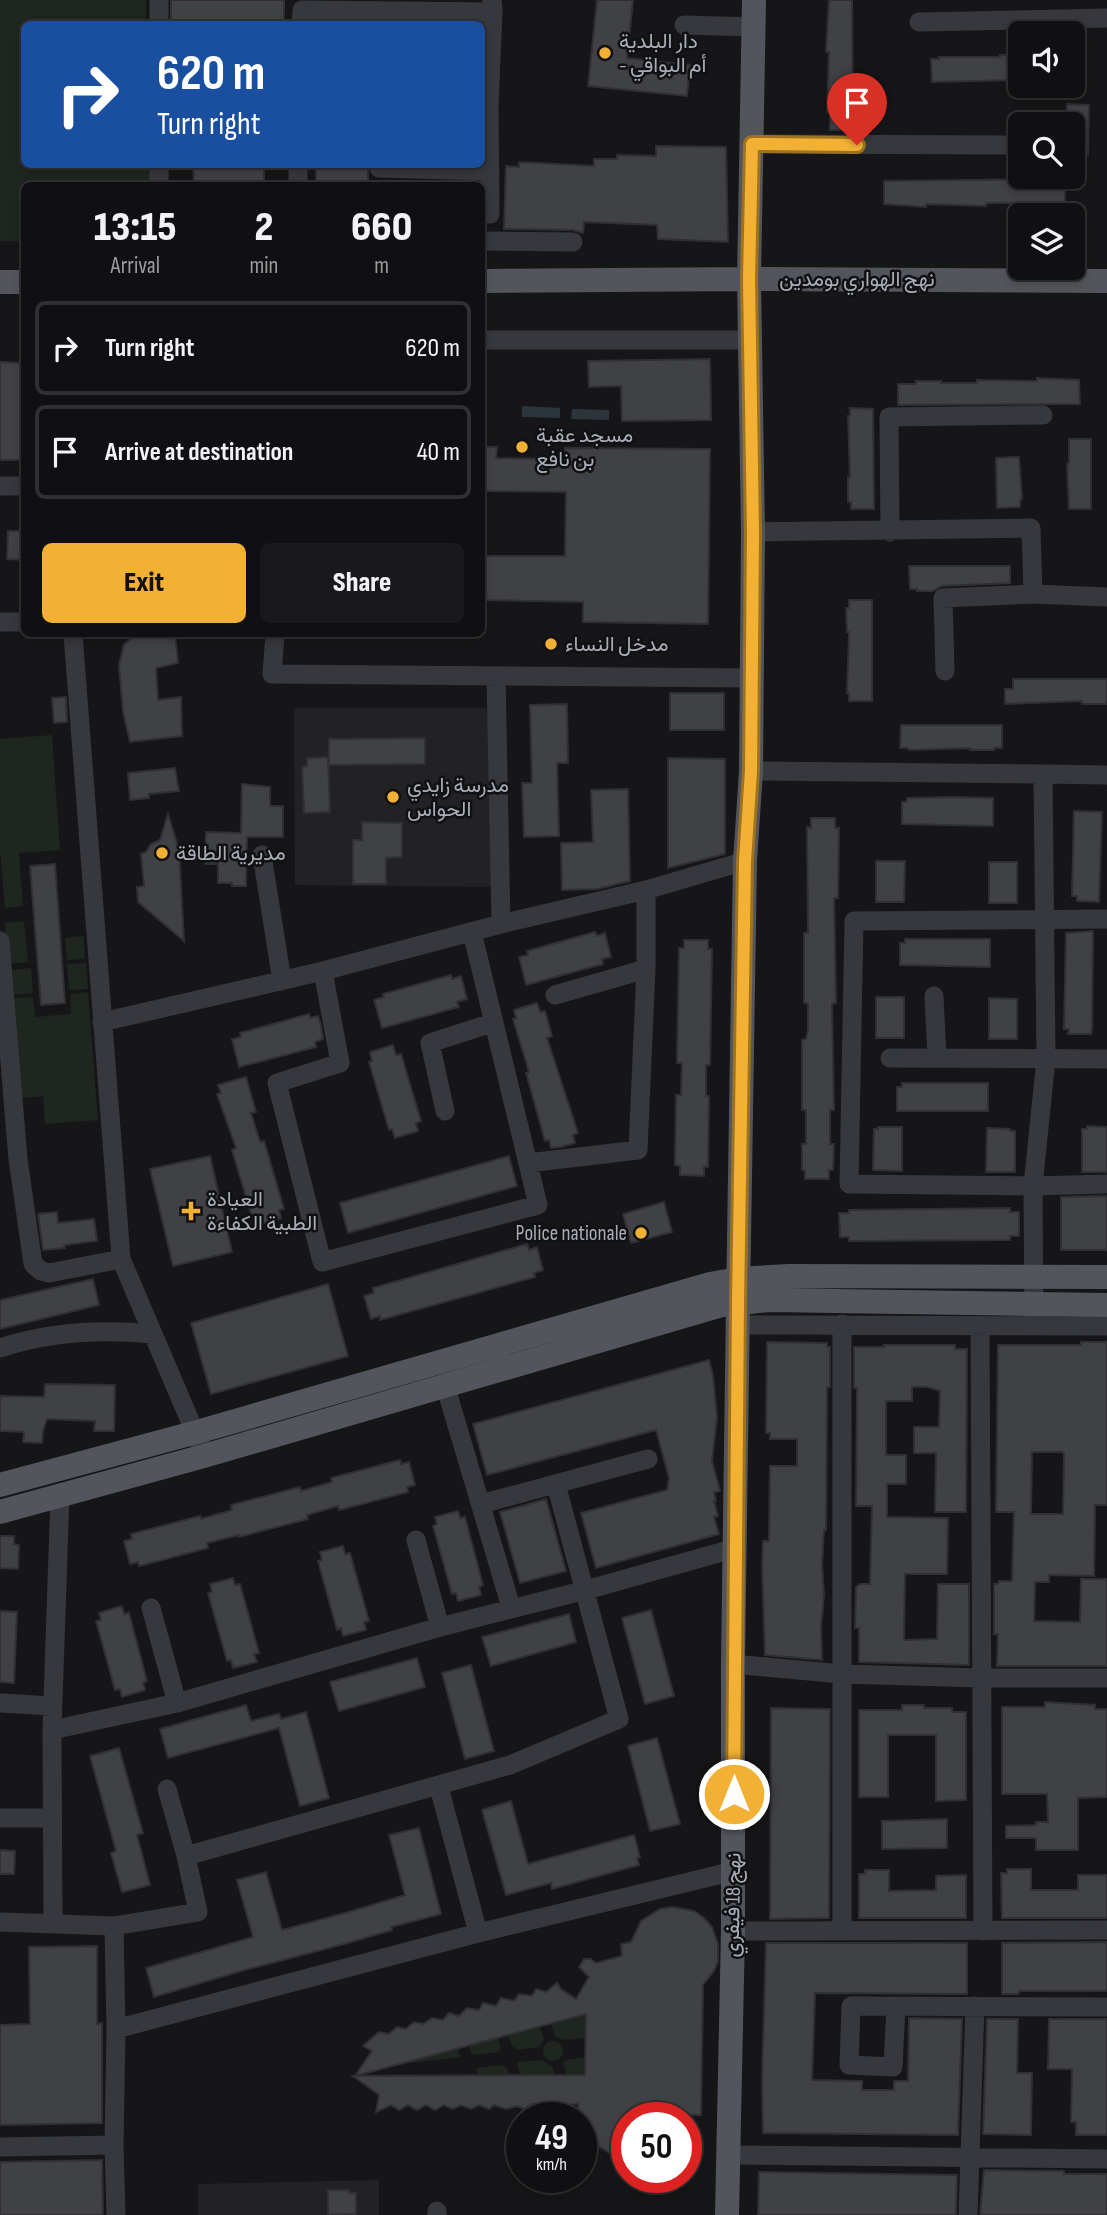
<!DOCTYPE html>
<meta charset="utf-8">
<style>
body{margin:0;font-family:"Sofia Sans Condensed",Vazirmatn,sans-serif;background:#19191b;color:#f1f3f6;height:100vh;display:flex;flex-direction:column;font-size:26px;white-space:nowrap}
*{box-sizing:border-box;margin:0}
p{font-size:23px;color:#9c9d9f}
.icon{flex:none;width:38px;height:38px;fill:none;stroke:currentColor;stroke-width:2;stroke-linecap:round;stroke-linejoin:round}
.map{position:relative;flex:1;overflow:hidden}
.side{position:absolute;left:21px;top:182px;width:464px;height:455px;display:flex;flex-direction:column;background:#101012;border-radius:10px;box-shadow:0 4px 10px #0003,0 0 0 2px #303032}
.side>*{flex:none}
.banner{position:absolute;left:21px;top:21px;width:464px;height:147px;border-radius:10px;box-shadow:0 4px 10px #0003,0 0 0 2px #303032;background:#1a4fa0;color:#fff;overflow:hidden}
.buttons{position:absolute;left:1008px;top:21px;display:grid;gap:14px}
.buttons a{display:grid;place-items:center;width:77px;height:77px;border-radius:10px;background:#101012;box-shadow:0 4px 10px #0003,0 0 0 2px #303032;font-size:35px}
.speed{position:absolute;left:506px;top:2102px;display:flex;gap:14px;font-size:35px;font-weight:700;text-align:center}
.speed>*{display:grid;place-content:center;width:91px;height:91px;border-radius:50%;background:#101012;box-shadow:0 4px 10px #0003,0 0 0 2px #303032;line-height:1}
.speed small{font-size:18px;font-weight:400}
.speed .limit{border:10px solid #d22;background:#fff;color:#111}
.pin{position:absolute;display:grid;place-items:center;width:60px;height:60px;color:#fff;margin:-72px -30px;border-radius:50% 50% 50% 0;rotate:-45deg;box-shadow:0 0 7px #0007}
.pin .icon{rotate:45deg}
.me{position:absolute;width:77px;margin:-38px;rotate:0deg;stroke-linejoin:round;filter:drop-shadow(0 0 5px #0008)}
.turn{display:flex;align-items:center;gap:24px;height:147px;padding:0 21px;font-size:32px}
.turn .icon{width:91px;height:91px;stroke-width:2.5}
.turn b{display:block;font-size:49px;line-height:60px}
.eta{display:flex;justify-content:space-evenly;align-items:center;height:119px;text-align:center}
.eta b{font-size:42px;font-weight:800;line-height:49px}
.action{display:flex;gap:14px;margin-top:auto;padding:14px 21px}
.action a{flex:1;height:80px;border-radius:10px;background:#f2b134;color:#111;font-size:28px;font-weight:800;line-height:80px;text-align:center}
.action a+a{background:#19191b;color:#f1f3f6}
ul{padding:0;list-style:none}
li{display:flex;align-items:center;gap:21px;height:94px;margin:0 14px 10px;padding:0 7px;border:4px solid #303032;border-radius:10px}
li div{flex:1}
li b{display:block;font-size:26px}
li em{font-style:normal}
.map>svg:first-child{display:block}
.built{fill:#222225}
.green{fill:#1e261f}
.water{fill:#2c353c}
.building{fill:#404145;stroke:#303034;stroke-width:2;fill-rule:evenodd}
.lines{fill:none;stroke-linecap:round;stroke-linejoin:round}
.minor{stroke:#37383d;stroke-width:19}
.major{stroke:#53555c;stroke-width:24}
.route-casing{stroke:#9d7322;stroke-width:18}
.route{stroke:#f2b134;stroke-width:12}
.poi-dot{fill:#f2b134;stroke:#111113;stroke-width:2.5}
.labels{text-anchor:middle;dominant-baseline:central;stroke-width:5;stroke-linejoin:round;paint-order:stroke}
.poi-label{font-size:21px;fill:#a8adb8;stroke:#111113;text-anchor:start}
.street-label{font-size:21px;fill:#a8adb8;stroke:#111113}
</style>
<div class="map">
<svg width="1107" height="2215" viewBox="0 0 1107 2215">
<rect width="100%" height="100%" fill="#161618"/>
<!-- built -->
<path class="built" d="M294,708H490L493,887L295,885Z
M379,2180V2215H198V2184Z"/>
<!-- green -->
<path class="green" d="M0,0H146V24H24V164L150,165L151,185L24,186V241H0Z
M52,735L60,850L19,853L23,906L5,908L0,850V739Z
M24,921L28,962L8,964L5,923Z
M84,936L85,959L67,960L65,938Z
M86,963L88,989L69,990L67,964Z
M31,968L33,993L14,995L12,970Z
M88,992L98,1120L45,1124L43,1096L22,1098L14,998L33,997L35,1017L71,1014L70,994Z
M586,2014V2038L564,2040L555,2037L551,2024Z
M540,2027L544,2039L539,2047L518,2050L512,2046L508,2035Z
M498,2038L501,2049L499,2052L472,2055L469,2046Z
M543 2051a10 10 0 1 1 20 0a10 10 0 1 1-20 0Z
M458,2049L461,2057L400,2064Z
M585,2057V2075H567L563,2063L566,2060Z
M541,2060L552,2066L555,2075H520L517,2064L519,2062Z
M501,2065L507,2068L509,2075L478,2076L476,2068Z"/>
<!-- water -->
<path class="water" d="M522,406L560,408V418L522,417Z
M572,409L609,410V420L571,419Z"/>
<!-- building -->
<path class="building" d="M171,0H284V24H171Z
M597,0H633L627,58L690,65L687,96L588,86Z
M829,0H852L853,130H830V112H827L829,52H826Z
M1000,55H1020V80L932,82L931,59H939V57H1000Z
M1067,104L1089,105L1088,155H1073V124H1066Z
M656,146L726,147L728,242L658,239L657,225L584,222L583,233L573,230L504,229L506,166L519,167V162L594,166V159H617V155L656,156Z
M193,164H264V186H194Z
M316,164H368V186H316Z
M1065,179V203H1047V205H1022V203H986V206L926,204V207L884,204V181Z
M710,359L711,420L622,421L621,386L589,387L588,361Z
M0,362L24,363V460H0Z
M1037,378L1079,380L1080,404L898,405V384H916V381H941V383H977V380L1037,381Z
M850,408L873,409L874,509H851V502H848V477H850L848,416H850Z
M1069,439H1091V509H1069L1067,464H1069Z
M481,447H497L496,458L565,459V448L710,449L708,624L583,622V602L481,600V556H565L566,492L481,491Z
M1019,457L1022,499L1020,500V507L997,508L996,458Z
M8,531H24V560L7,559Z
M909,566H1010V583L942,586L933,591H917V589H910Z
M849,600H872V701H849V693H847L849,632H847L846,608H849Z
M148,634H175L178,663L156,668L158,700L181,697L182,736L130,742L123,712L119,665L124,644L135,636Z
M1013,679H1107V704H1082V701L1005,704V689H1013Z
M670,693H724V730H670Z
M66,697L67,722L54,723L52,698Z
M567,704L568,763H557L559,836L524,837L522,783H532L530,705Z
M901,725H1002V748H994V750H970V748L909,750L908,748H900Z
M425,738V764L329,765V739Z
M328,757L330,812L304,813L302,767L307,766V758Z
M668,758L725,759V854L668,868Z
M175,768L179,791L149,794V798L130,800L128,773Z
M242,784L270,787V806H283V837H247L246,886H232V883H218V864H205L206,832L241,833Z
M628,789L630,881L597,889L562,890L561,843L593,842L591,790Z
M952,797L993,798V826L902,824V802H907V798Z
M1074,811L1102,812L1099,902L1077,901V896H1072Z
M168,814L179,850L184,941L138,902L137,887L144,886L141,854L146,852L151,844L160,840Z
M811,818H835V828H839L838,898H834L836,1003L832,1004L834,1110H830V1144H834L833,1170H829V1179H805V1170H802V1144H806V1110H802V1040L806,1039L808,1030V1004L804,1003V933H808L807,827L811,828Z
M362,822L402,823V857L386,858V884H353V840H362Z
M876,861H905L904,902H876Z
M989,862H1017V903H989Z
M55,864L65,1003L41,1005L30,866Z
M1093,931L1092,1029L1091,1034H1068L1069,1029H1064L1066,933Z
M595,932L597,936L605,933L611,957L602,959L603,964L526,985L519,957L528,955L527,951Z
M905,939H990V967L900,965V943H905Z
M684,940H708V949H712L710,1065H706V1096H709L708,1167H704V1176L680,1175V1166L675,1165L676,1095H681L682,1063H677L679,948H684Z
M451,975L452,979L461,976L467,999L457,1002L459,1007L382,1028L374,1000L384,997L383,994Z
M876,997H904V1038H876Z
M989,998L1017,999V1039H989Z
M537,1003L540,1012L545,1011L552,1036L547,1038L578,1133L573,1135L575,1143L561,1147L551,1148L549,1140L545,1141L526,1073L529,1072L513,1019L516,1018L514,1010Z
M309,1014L310,1018L318,1016L321,1025L323,1039L315,1042L316,1047L239,1067L232,1039L241,1037L240,1033Z
M393,1045L396,1055L401,1054L421,1121L416,1123L418,1131L395,1138L392,1129L389,1130L369,1062L372,1061L370,1052Z
M246,1077L256,1112L251,1113L260,1142L264,1141L284,1209L279,1210L281,1218L258,1225L256,1216L252,1217L232,1150L236,1148L217,1094L221,1093L218,1085Z
M902,1083H988V1111H897V1087H902Z
M1087,1126L1107,1127V1172H1082V1129H1087Z
M878,1127H902V1171L873,1170L874,1129H878Z
M987,1128L1010,1129V1131H1015V1172H986Z
M210,1156L232,1252L173,1266L150,1169Z
M509,1156L517,1186L348,1233L340,1203Z
M1107,1196V1250H1061V1197Z
M664,1202L672,1232L631,1243L623,1214Z
M1010,1208V1212H1019V1236H1010V1240L849,1241V1237H840L839,1213H849V1210Z
M57,1212L58,1223L94,1219L97,1241L64,1245L65,1248L43,1250L38,1214Z
M527,1244L529,1250L537,1247L543,1270L534,1273L535,1277L380,1320V1316L371,1319L364,1296L374,1293L373,1288Z
M93,1279L99,1305L0,1329V1300Z
M328,1284L348,1356L211,1394L191,1323Z
M767,1342L827,1343V1347H830V1387H827L826,1530H824L822,1565L824,1594L821,1628L822,1660L765,1655L762,1563L763,1541H769L770,1466H797V1439H770V1433H766Z
M1081,1342H1107V1505H1095L1094,1576L1049,1575V1582H1035L1034,1621L1080,1622L1081,1579H1107V1666H997L998,1634H994V1584H998L999,1581H1012L1014,1512H996L998,1345H1081ZM1032,1452H1063L1064,1455L1063,1514H1031Z
M884,1345H955V1349H967L966,1512H935L936,1453H914V1427H939L940,1391L928,1387H912V1401H886V1455H906V1484H887V1517L948,1518L947,1574H905L904,1640L937,1639L938,1584H969V1665L859,1662V1628H855L856,1587L860,1584H870L872,1506H856L857,1388H854V1347H884Z
M709,1360L713,1376L717,1417L712,1461L720,1491L714,1492L716,1501H714L718,1516L714,1517L719,1534L596,1568L581,1513L667,1490L669,1478L656,1430L487,1475L473,1424Z
M45,1384L115,1385L114,1431H94L95,1421L47,1419L43,1431L42,1443L23,1442L24,1432L0,1431V1396L44,1397Z
M400,1460L401,1464L409,1462L415,1485L407,1487L408,1492L339,1510L338,1506L307,1515L308,1519L239,1537V1535L207,1543L208,1548L139,1566L138,1562L130,1564L124,1541L132,1539L131,1534L200,1516L201,1519L232,1510L231,1505L300,1487L301,1491L332,1482L331,1478Z
M546,1499L566,1571L520,1583L500,1512Z
M458,1511L460,1518L465,1517L483,1585L479,1587L481,1595L458,1601L456,1593L452,1594L433,1526L437,1524L435,1517Z
M0,1536H14V1544L19,1545L18,1569L0,1568Z
M343,1546L345,1554L350,1553L369,1621L364,1622L366,1630L343,1636L341,1628L337,1630L318,1561L322,1560L320,1552Z
M233,1578L235,1585L240,1584L259,1653L254,1654L257,1662L233,1668L231,1660L227,1661L208,1593L212,1592L210,1584Z
M122,1606L124,1614L129,1613L147,1681L143,1683L145,1690L122,1697L120,1689L115,1690L96,1621L101,1620L99,1613Z
M651,1610L674,1696L645,1704L622,1618Z
M0,1611L17,1612L14,1683L0,1682Z
M569,1614L576,1642L491,1666L482,1637Z
M417,1658L425,1687L339,1711L330,1682Z
M471,1665L494,1751L465,1759L442,1673Z
M1045,1702L1095,1705V1709H1107V1797L1078,1798V1850H1036V1838H1006V1826L1036,1825V1822H1048L1047,1794H1002V1707H1045Z
M246,1705L251,1721L279,1714L281,1719L306,1712L329,1798L300,1806L279,1728L168,1758L160,1729Z
M902,1705H924V1708H952V1712H966V1800L936,1801V1735H888V1797H859V1710H902Z
M771,1708L830,1709L829,1918L770,1919Z
M657,1738L680,1824L650,1831L628,1746Z
M119,1748L143,1833L137,1835L150,1885L122,1892L111,1853L116,1851L90,1756Z
M511,1801L528,1864L634,1835L640,1857L637,1858L639,1865L552,1889L551,1883L506,1895L482,1810Z
M947,1819V1848L882,1849V1821Z
M419,1828L441,1914L391,1927L392,1930L344,1944L241,1971L154,1997L146,1968L253,1937L237,1880L266,1872L282,1930L345,1913L405,1895L389,1835Z
M0,1850L15,1851L14,1874H0Z
M1007,1869H1031V1890H1078V1875H1107V1918H1002L1001,1873H1007Z
M865,1870H889V1891L936,1890V1876L966,1875V1918H859V1874H865Z
M672,1907L694,1911L704,1918L712,1927L718,1944V1961L714,1971L703,1985L701,2115H684V2118H626V2156L608,2152L585,2138L581,2131V2118H578V2103L559,2108L551,2104L542,2109L533,2104L524,2109L517,2106L506,2109L494,2105L489,2109L479,2105L471,2109L461,2105L453,2109L444,2105L435,2110L426,2105L417,2110L408,2105L399,2110L391,2105L376,2112L379,2095L353,2076L585,2075L586,2014L355,2076L372,2051L363,2046L379,2032L389,2034L397,2027L406,2029L414,2022L423,2024L432,2018L443,2020L449,2013L459,2016L467,2008L479,2010L483,2003L496,2006L501,1998L514,2001L519,1994L532,1996L536,1989L546,1992L557,1983L561,1989L576,1999L589,1977L579,1967L584,1959H590L596,1963L622,1956L621,1944L631,1942L641,1921L660,1909Z
M1107,1942V1991H1020L1018,1994H1002V1943Z
M766,1943H967V1994L815,1993L812,2080L862,2081V2090H894V2081H908L909,2018L962,2019L958,2135L763,2133L762,2080Z
M97,1946V2024L102,2023V2123L0,2125V2025L30,2024L29,1947Z
M987,2019H1018L1017,2073H1032L1031,2135L983,2134Z
M1049,2019H1107V2135H1076V2122H1071L1072,2069H1048Z
M102,2160L103,2215H0V2162Z
M984,2170L1064,2171V2174H1107V2215H980Z
M759,2172L957,2175L956,2215H758Z
M328,2190H349V2193H356V2214L328,2215Z"/>
<g class="lines">
<!-- minor -->
<path class="minor" d="M919,22L1107,18
M159,24V0
M301,24L302,10L493,12L492,0
M684,25L754,27
M481,106H489L493,12
M489,106L490,214
M753,144L1020,145
M159,164V186
M379,168L490,171
M298,186V164
M481,241L573,242
M481,340H751
M0,486H24
M753,532L1031,528L1033,594L943,598L945,671
M890,532L889,417L1043,415
M1033,594L1107,597
M0,622H24
M73,634L121,1259L200,1444
M275,634L272,674L751,678
M496,676L501,924
M751,771L1043,774L1046,1059L1033,1186L1034,1326
M1043,774L1107,775
M262,855L282,981
M1107,919L854,921L849,1184L1033,1186L1107,1184
M0,941L18,1159L33,1264L41,1271L49,1273L121,1259
M323,971L340,1063L277,1083L322,1262L538,1205L472,932
M555,995L646,969
M934,996L937,1058
M102,1022L323,971L501,924L646,890L745,861
M890,1058L1107,1059
M445,1111L430,1043L492,1023
M528,1163L638,1150L646,969V890
M739,1325L1107,1326
M980,1326L983,1931
M0,1348C48,1332 102,1329 152,1334
M445,1385L511,1607
M60,1495L52,1730L177,1703L440,1627L586,1590L736,1548
M481,1504L648,1459
M416,1540L440,1627
M151,1608L177,1703
M733,1664L842,1674L982,1678H1107
M0,1703L52,1706
M52,1730L53,1922
M439,1787L478,1933
M0,1818H51
M186,1856L510,1765L619,1719L556,1484
M0,1922L114,1926L116,2029L114,2145L0,2147
M114,1926L198,1912L186,1856L167,1789
M733,1931L1107,1930
M842,1931V1324
M896,2006L893,2067L849,2065L851,2006L1107,2007
M116,2029L478,1933L734,1871
M114,2145L116,2215
M729,2155L1107,2159
M437,2215V2211
M968,2215L975,2006"/>
<!-- major -->
<path class="major" d="M481,281L749,279L1107,281
M0,282H24
M0,1485L197,1432L710,1284L739,1279L789,1276L1107,1277
M0,1512L204,1456L722,1305L769,1300L1107,1305
M727,2215L733,1931V1664L738,1303L745,861L751,771L753,532L749,279L754,0"/>
</g>
<g class="lines">
<!-- route casing -->
<g class="route-casing">
<path id="route" d="M734,1794L738,1303L745,861L751,771L753,532L749,279L752,144L857,145"/>
</g>
<!-- route -->
<use href="#route" class="route"/>
</g>
<!-- markers -->
<g class="poi-dot">
<circle cx="605" cy="53" r="7"/>
<circle cx="522" cy="447" r="7"/>
<circle cx="551" cy="644" r="7"/>
<circle cx="393" cy="797" r="7"/>
<circle cx="162" cy="853" r="7"/>
<path d="M187.5 1200.5h7v7h7v7h-7v7h-7v-7h-7v-7h7z"/>
<circle cx="641" cy="1233" r="7"/>
</g>
<g class="labels">
<!-- poi labels -->
<g class="poi-label">
<text x="619" y="41">دار البلدية<tspan x="619" dy="24">- أم البواقي</tspan></text>
<text x="536" y="435">مسجد عقبة<tspan x="536" dy="24">بن نافع</tspan></text>
<text x="565" y="644">مدخل النساء</text>
<text x="407" y="785">مدرسة زايدي<tspan x="407" dy="24">الحواس</tspan></text>
<text x="176" y="853">مديرية الطاقة</text>
<text x="207" y="1199">العيادة<tspan x="207" dy="24">الطبية الكفاءة</tspan></text>
<text x="627" y="1233" text-anchor="end">Police nationale</text>
</g>
<!-- street labels -->
<g class="street-label">
<text x="857" y="279">نهج الهواري بومدين</text>
<text transform="translate(733 1905) rotate(-89)">نهج 18 فيفري</text>
</g>
</g>
</svg>
<div class="buttons">
<a><svg class="icon" aria-label="sound" viewBox="0 0 24 24"><path d="M4 9h4l5-4v14l-5-4H4zM17 9q2 3 0 6"/></svg></a>
<a><svg class="icon" aria-label="search" viewBox="0 0 24 24"><circle cx="10" cy="10" r="6"/><path d="M15 15l6 6"/></svg></a>
<a><svg class="icon" aria-label="layers" viewBox="0 0 24 24"><path d="M12 4l9 5-9 5-9-5zM3 14l9 5 9-5"/></svg></a>
</div>
<div class="speed"><div>49<small>km/h</small></div><div class="limit">50</div></div>
<div class="pin" style="left:857px;top:145px;background:#d93025"><svg class="icon" aria-label="arrive" viewBox="0 0 24 24"><path d="M6 21V4h12l-3 4 3 4H6"/></svg></div>
<svg class="me" style="left:734px;top:1794px" viewBox="-20 -20 40 40"><circle r="17" fill="#f2b134" stroke="#fff" stroke-width="3"/><path d="M0-11L8 9 0 5-8 9z" fill="#fff"/></svg>
<div class="banner">
<div class="turn"><svg class="icon" aria-label="right" viewBox="0 0 24 24"><path d="M7 20v-9h11M14 6l5 5-5 5"/></svg><div><b>620 m</b>Turn right</div></div>
</div>
<section class="side">
<div class="eta">
<div><b>13:15</b><p>Arrival</p></div>
<div><b>2</b><p>min</p></div>
<div><b>660</b><p>m</p></div>
</div>
<ul>
<li><svg class="icon" aria-label="right" viewBox="0 0 24 24"><path d="M7 20v-9h11M14 6l5 5-5 5"/></svg><div><b>Turn right</b></div><em>620 m</em></li>
<li><svg class="icon" aria-label="arrive" viewBox="0 0 24 24"><path d="M6 21V4h12l-3 4 3 4H6"/></svg><div><b>Arrive at destination</b></div><em>40 m</em></li>
</ul>
<div class="action"><a>Exit</a><a>Share</a></div>
</section>
</div>
